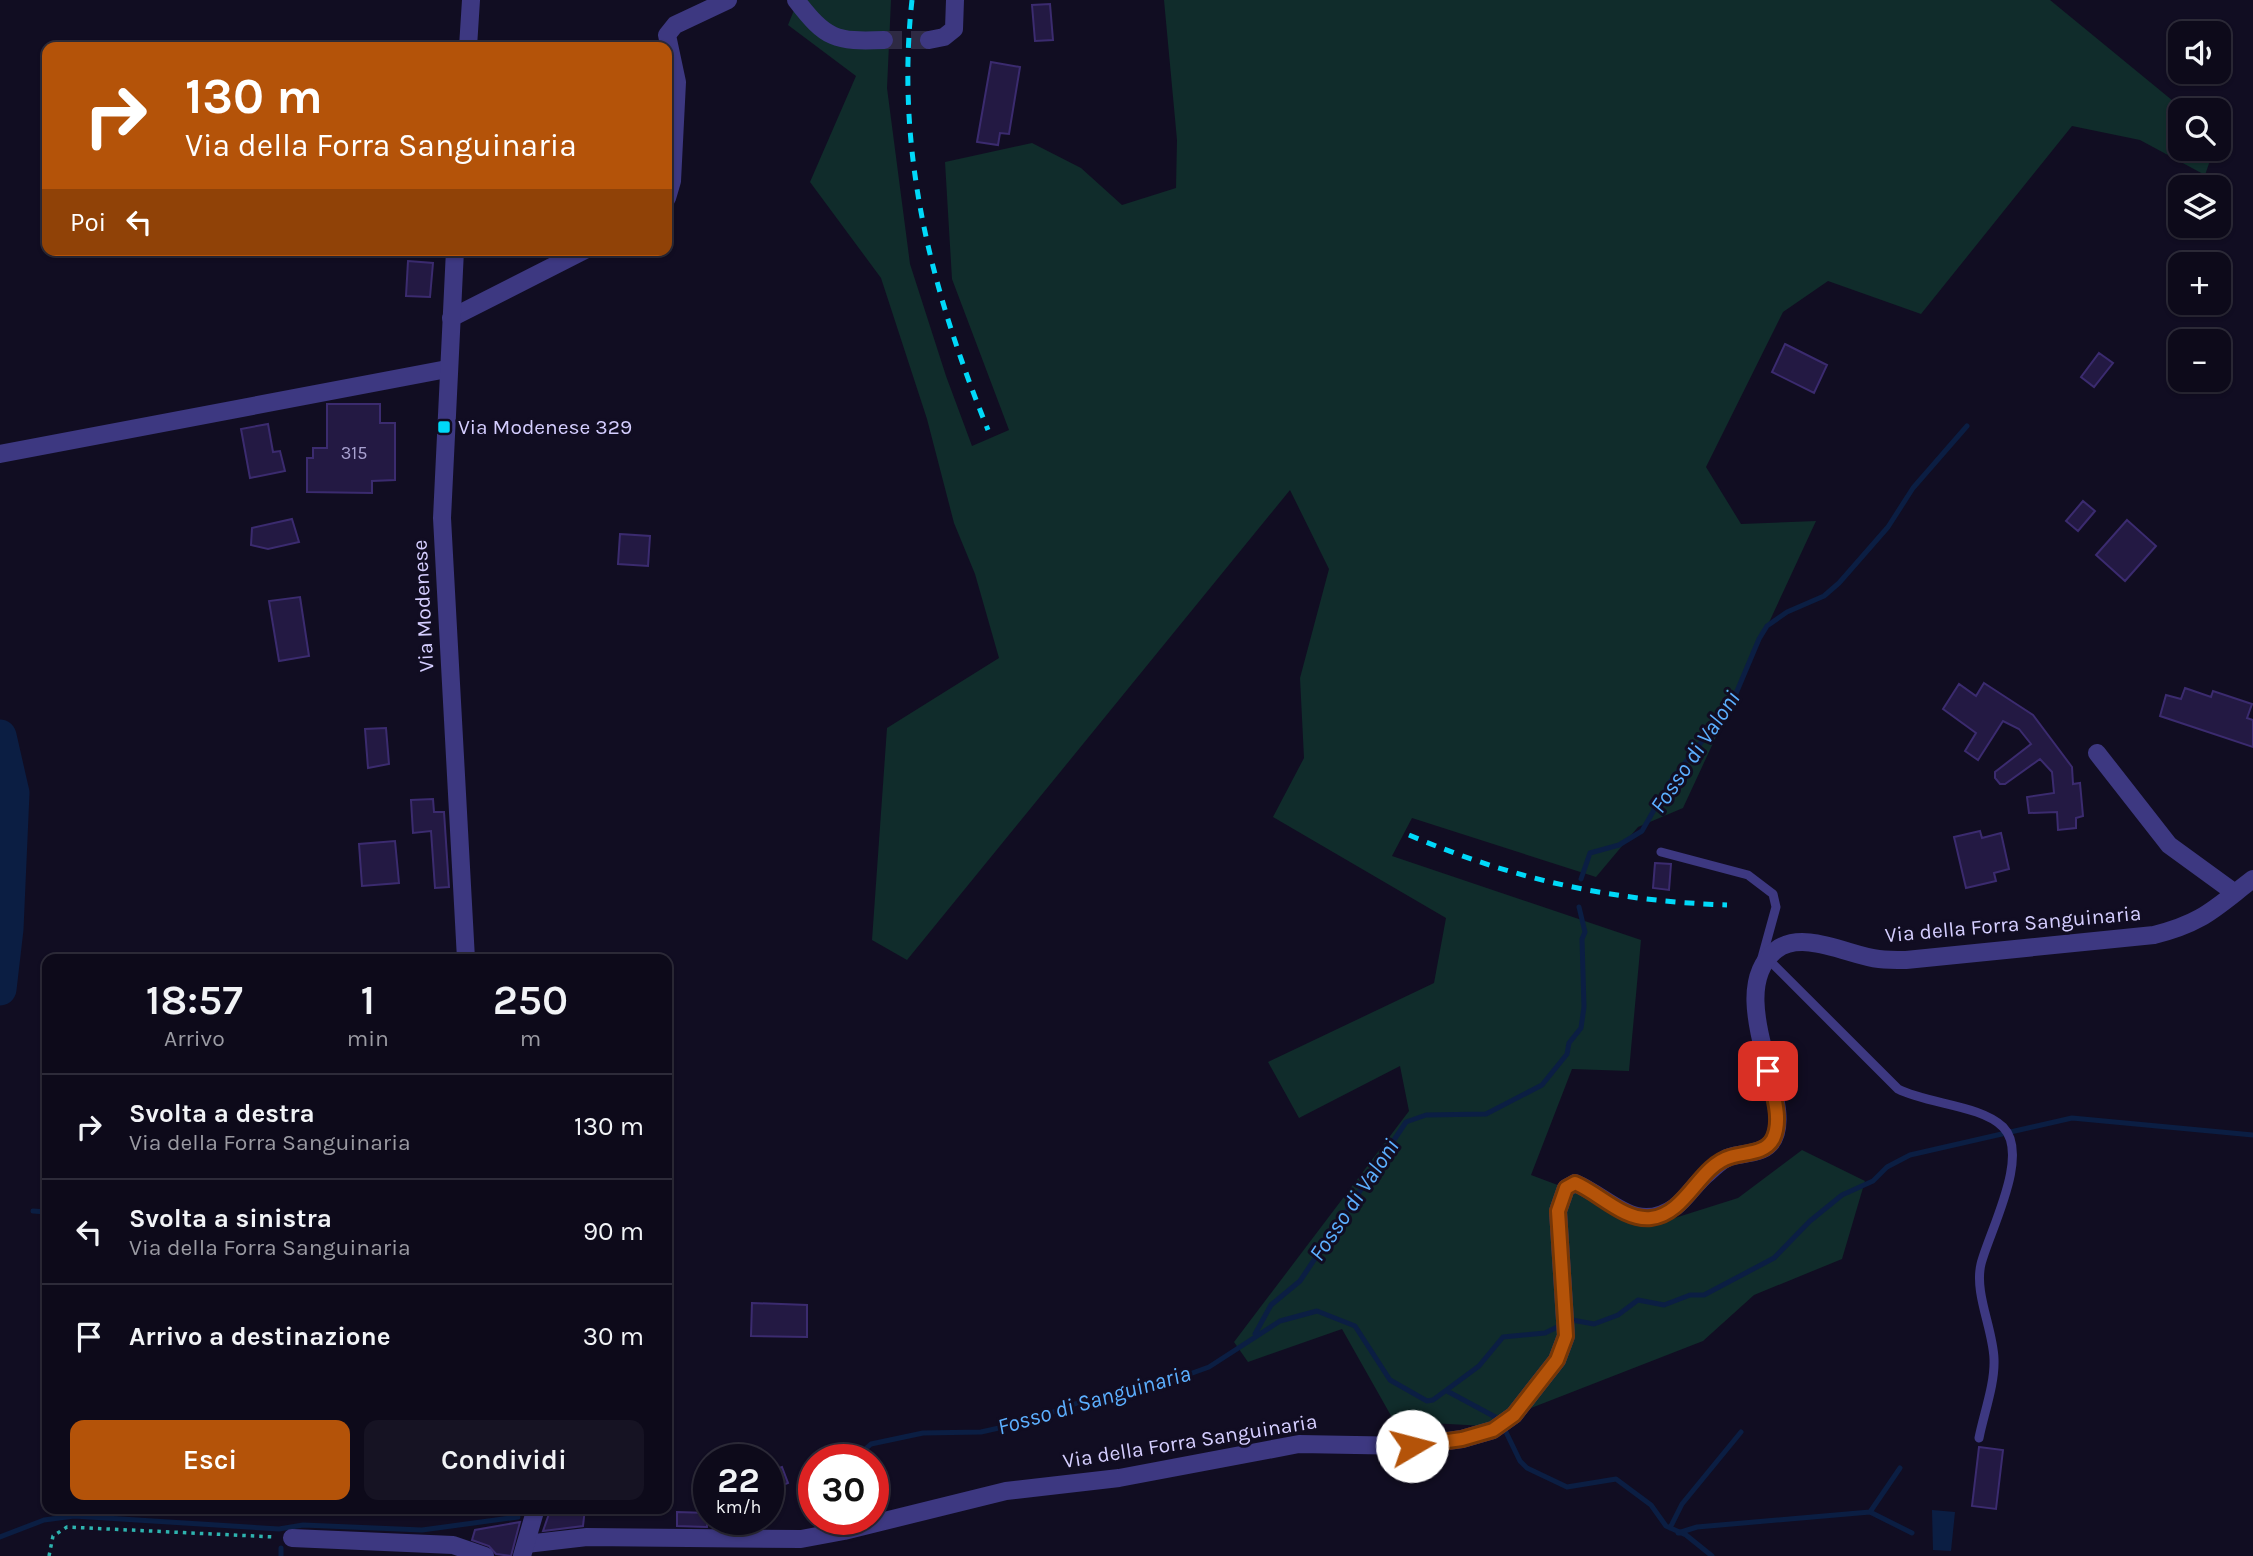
<!DOCTYPE html>
<html lang="it">
<meta charset="utf-8">
<style>
body{margin:0;font-family:Karla,sans-serif;background:#161323;color:#f1f3f6;height:100vh;display:flex;flex-direction:column;font-size:26px;white-space:nowrap}
*{box-sizing:border-box;margin:0}
p{font-size:23px;color:#9a9aa2}
.icon{flex:none;width:38px;height:38px;fill:none;stroke:currentColor;stroke-width:2;stroke-linecap:round;stroke-linejoin:round}
.map{position:relative;flex:1;overflow:hidden}
.sheet{position:absolute;left:42px;top:954px;width:630px;height:560px;display:flex;flex-direction:column;background:#0d0a1a;border-radius:14px;box-shadow:0 2px 5px #0004,0 0 0 2px #2d2b39}
.sheet>*{flex:none}
.hud{position:absolute;left:42px;top:42px;width:630px;height:214px;border-radius:14px;box-shadow:0 2px 5px #0004,0 0 0 2px #2d2b39;background:#b45309;color:#fff;overflow:hidden}
.fabs{position:absolute;left:2168px;top:21px;display:grid;gap:14px}
.fabs a{display:grid;place-items:center;width:63px;height:63px;border-radius:14px;background:#0d0a1a;box-shadow:0 2px 5px #0004,0 0 0 2px #2d2b39;font-size:35px}
.speed{position:absolute;left:693px;top:1444px;display:flex;gap:14px;font-size:35px;font-weight:700;text-align:center}
.speed>*{display:grid;place-content:center;width:91px;height:91px;border-radius:50%;background:#0d0a1a;box-shadow:0 2px 5px #0004,0 0 0 2px #2d2b39;line-height:1}
.speed small{font-size:18px;font-weight:400}
.speed .limit{border:10px solid #d22;background:#fff;color:#111}
.pin{position:absolute;display:grid;place-items:center;width:60px;height:60px;color:#fff;margin:-30px;border-radius:14px;box-shadow:0 4px 10px #0006}
.me{position:absolute;width:77px;margin:-38px;rotate:82deg;stroke-linejoin:round;filter:drop-shadow(0 0 5px #0008)}
.turn{display:flex;align-items:center;gap:24px;height:147px;padding:0 28px;font-size:32px}
.turn .icon{width:91px;height:91px;stroke-width:2.5}
.turn b{display:block;font-size:49px;line-height:60px}
.then{display:flex;align-items:center;height:66px;padding:0 28px;background:#0003;gap:14px;font-size:26px}
.eta{display:flex;justify-content:space-evenly;align-items:center;height:119px;text-align:center}
.eta b{font-size:42px;font-weight:600;line-height:49px}
.action{display:flex;gap:14px;margin-top:auto;padding:14px 28px}
.action a{flex:1;height:80px;border-radius:14px;background:#b45309;color:#fff;font-size:28px;font-weight:600;line-height:80px;text-align:center}
.action a+a{background:#161323;color:#f1f3f6}
ul{padding:0;list-style:none}
li{display:flex;align-items:center;gap:21px;height:105px;padding:0 28px;border-top:2px solid #2d2b39}
li div{flex:1}
li b{display:block;font-size:26px}
li em{font-style:normal}
.map>svg:first-child{display:block}
.green{fill:#102c2b}
.water{fill:#0b1e43}
.lines{fill:none;stroke-linecap:round;stroke-linejoin:round}
.stream{stroke:#0b1e43;stroke-width:5}
.river{stroke:#0b1e43;stroke-width:33}
.building{fill:#231943;stroke:#3b2b6f;stroke-width:2}
.minor-tunnel{stroke:#2e2a43;stroke-width:18;stroke-dasharray:18 9;stroke-linecap:butt}
.path{stroke:#2eb3af;stroke-width:3.5;stroke-dasharray:3.5 5;stroke-linecap:butt}
.service{stroke:#3d3881;stroke-width:9}
.minor{stroke:#3d3881;stroke-width:18}
.tertiary{stroke:#3d3881;stroke-width:18}
.rail{stroke:#00d9f9;stroke-width:5;stroke-dasharray:10 9;stroke-linecap:butt}
.route-casing{stroke:#753606;stroke-width:18}
.route{stroke:#b45309;stroke-width:12}
.poi-dot{fill:#00d9f9;stroke:#110d22;stroke-width:2.5}
.labels{text-anchor:middle;dominant-baseline:central;stroke-width:6;stroke-linejoin:round;paint-order:stroke}
.number-label{font-size:18px;fill:#a8a1d0}
.poi-label{font-size:21px;fill:#d5ceff;stroke:#110d22;text-anchor:start}
.street-label{font-size:21px;fill:#d5ceff;stroke:#110d22}
.water-label{font-size:23px;font-style:italic;fill:#5cafff;stroke:#110d22}
</style>
<div class="map">
<svg width="2253" height="1556" viewBox="0 0 2253 1556">
<rect width="100%" height="100%" fill="#110d22"/>
<!-- green -->
<path class="green" d="M798,0H891L887,88L910,264L946,376L972,446L1009,430L952,279L945,162L1032,143L1081,168L1122,205L1176,188L1177,140L1164,0H2050L2184,110H2180V149H2214L2205,175L2140,140L2072,126L1921,314L1828,281L1783,312L1706,467L1741,524L1816,521L1683,808L1638,827L1596,877L1412,818L1392,856L1641,940L1629,1071L1572,1069L1531,1175L1659,1223L1738,1198L1802,1150L1865,1181L1842,1259L1754,1295L1703,1341L1485,1426L1394,1421L1342,1329L1248,1362L1234,1342L1409,1111L1400,1066L1299,1118L1268,1062L1434,983L1446,918L1273,817L1304,758L1300,678L1329,569L1290,490L907,960L872,940L887,728L999,658L975,574L954,523L927,419L881,278L810,182L856,76L788,25Z"/>
<!-- water -->
<path class="water" d="M1932,1510L1955,1512L1951,1551L1933,1550Z"/>
<g class="lines">
<!-- stream -->
<path class="stream" d="M1581,879L1590,853L1619,845L1642,831L1670,782L1732,703L1759,639L1767,626L1787,612L1824,596L1839,583L1888,527L1913,488L1967,426
M33,1211L47,1212
M1255,1334L1271,1305L1300,1281L1406,1122L1426,1115L1486,1114L1542,1085L1567,1054L1569,1043L1581,1028L1584,1007L1582,939L1585,932L1579,907
M1447,1391L1499,1419
M1504,1428L1520,1461L1527,1468L1567,1487L1616,1479L1651,1505L1666,1526L1686,1535L1712,1556
M853,1460L871,1444L923,1433L981,1432L1026,1422L1083,1401L1151,1388L1209,1367L1280,1321L1317,1311L1355,1326L1390,1380L1427,1401L1433,1400L1479,1366L1503,1337L1545,1333L1572,1320L1594,1324L1618,1315L1638,1300L1664,1305L1690,1295H1704L1774,1258L1810,1221L1842,1195L1873,1181L1887,1167L1910,1155L2072,1118L2253,1135
M1870,1512L1900,1468
M1670,1528L1682,1504L1741,1432
M1678,1533L1697,1527L1870,1512L1912,1533
M0,1537L44,1520L74,1516L279,1529L303,1525L422,1530L518,1517
M281,1548V1556"/>
<!-- river -->
<path class="river" d="M0,736L13,793L7,929L0,989"/>
</g>
<!-- building -->
<path class="building" d="M1050,4L1053,40L1035,41L1032,5Z
M991,62L1020,67L1009,134L1000,133L998,145L977,142Z
M408,261L433,263L430,297L406,296Z
M1785,344L1827,365L1814,393L1772,372Z
M2099,353L2113,363L2094,387L2081,377Z
M327,404H380V423H395V480L372,481V493L307,492V458H313V448H327Z
M268,424L273,452L280,451L285,471L250,478L241,429Z
M2083,501L2095,511L2078,531L2066,521Z
M292,519L299,542L268,549L251,545L252,528Z
M2127,520L2156,546L2125,581L2096,555Z
M620,534L650,536L648,566L618,564Z
M300,597L309,656L279,661L269,601Z
M1984,683L2033,715L2072,767L2073,784L2080,783L2083,816L2076,818V828L2058,830L2057,812L2029,813L2027,797L2054,793L2052,772L2040,759L2005,784H2000L1995,778V772L2031,744L2019,729L2003,721L1978,760L1965,751L1976,733L1943,709L1959,684L1976,696Z
M2185,688L2211,697L2213,691L2252,704L2247,718L2253,720V747L2160,716L2166,695L2181,699Z
M386,728L389,764L368,768L365,729Z
M433,799L434,812H444L449,887L435,888L431,831L413,833L411,800Z
M1980,831L1982,838L2001,833L2009,869L1994,873L1996,881L1966,888L1954,837Z
M395,841L399,883L362,886L359,844Z
M1655,863L1671,864L1669,890L1653,888Z
M752,1303L807,1305V1337L751,1336Z
M1979,1447L2003,1450L1996,1509L1972,1506Z
M782,1467L788,1483L768,1491V1472Z
M551,1508H585L583,1526L543,1531Z
M677,1512L708,1513L707,1527L677,1526Z
M520,1522L511,1556L496,1554L489,1546L472,1540L475,1530Z"/>
<g class="lines">
<!-- minor-tunnel -->
<path class="minor-tunnel" d="M884,40H929"/>
<!-- path -->
<path class="path" d="M49,1556L53,1536L67,1527L275,1537"/>
<!-- service -->
<path class="service" d="M1661,852L1748,875L1773,894L1776,907L1760,965
M1768,959L1898,1089C1927,1104 1981,1105 2003,1127C2031,1155 1989,1232 1981,1264C1974,1293 1993,1329 1994,1359C1995,1384 1984,1413 1979,1438"/>
<!-- minor -->
<path class="minor" d="M796,0C826,39 835,42 884,40
M929,40L944,37L954,29L955,0
M667,198L672,181L677,82L667,35L675,25L728,0
M451,318L585,250
M0,454L447,369
M2097,753L2169,845L2235,893
M292,1538L453,1545L485,1556
M526,1544L587,1537L801,1539L844,1531L1006,1491L1119,1478L1299,1444L1412,1446L1462,1439L1493,1430L1514,1415L1557,1360L1566,1336L1558,1211L1566,1188L1575,1183C1611,1198 1635,1235 1675,1207C1688,1197 1696,1182 1709,1172C1715,1167 1722,1159 1730,1157C1743,1153 1761,1154 1770,1144C1802,1109 1719,995 1776,950C1803,929 1850,956 1879,959C1888,960 1897,960 1906,960L2154,935C2203,923 2215,908 2253,879"/>
<!-- tertiary -->
<path class="tertiary" d="M468,47L471,0
M455,250L442,518L466,959
M522,1556L536,1508"/>
<!-- rail -->
<path class="rail" d="M912,0C895,152 932,292 988,430
M1409,835C1515,880 1613,901 1727,905"/>
</g>
<g class="lines">
<!-- route casing -->
<g class="route-casing">
<path id="route" d="M1412,1446L1462,1439L1493,1430L1514,1415L1557,1360L1566,1336L1558,1211L1566,1188L1575,1183C1599,1193 1624,1221 1651,1218C1686,1214 1699,1166 1730,1157C1745,1152 1765,1154 1773,1139C1783,1119 1772,1091 1768,1071"/>
</g>
<!-- route -->
<use href="#route" class="route"/>
</g>
<!-- markers -->
<rect class="poi-dot" x="437" y="420" width="14" height="14" rx="3.5"/>
<g class="labels">
<!-- number labels -->
<g class="number-label">
<text x="354" y="453">315</text>
</g>
<!-- poi labels -->
<g class="poi-label">
<text x="458" y="427">Via Modenese 329</text>
</g>
<!-- street labels -->
<g class="street-label">
<text transform="translate(423 606) rotate(-93)">Via Modenese</text>
<text transform="translate(2013 924) rotate(-5)">Via della Forra Sanguinaria</text>
<text transform="translate(1190 1441) rotate(-9)">Via della Forra Sanguinaria</text>
</g>
<!-- water labels -->
<g class="water-label">
<text transform="translate(1695 752) rotate(-56)">Fosso di Valoni</text>
<text transform="translate(1354 1200) rotate(-56)">Fosso di Valoni</text>
<text transform="translate(1094 1400) rotate(-16)">Fosso di Sanguinaria</text>
</g>
</g>
</svg>
<div class="fabs">
<a><svg class="icon" aria-label="sound" viewBox="0 0 24 24"><path d="M4 9h4l5-4v14l-5-4H4zM17 9q2 3 0 6"/></svg></a>
<a><svg class="icon" aria-label="search" viewBox="0 0 24 24"><circle cx="10" cy="10" r="6"/><path d="M15 15l6 6"/></svg></a>
<a><svg class="icon" aria-label="layers" viewBox="0 0 24 24"><path d="M12 4l9 5-9 5-9-5zM3 14l9 5 9-5"/></svg></a>
<a>+</a>
<a>−</a>
</div>
<div class="speed"><div>22<small>km/h</small></div><div class="limit">30</div></div>
<div class="pin" style="left:1768px;top:1071px;background:#d93025"><svg class="icon" aria-label="arrive" viewBox="0 0 24 24"><path d="M6 21V4h12l-3 4 3 4H6"/></svg></div>
<svg class="me" style="left:1412px;top:1446px" viewBox="-20 -20 40 40"><circle r="19" fill="#fff"/><path d="M0-13L10 11 0 6-10 11z" fill="#b45309"/></svg>
<div class="hud">
<div class="turn"><svg class="icon" aria-label="right" viewBox="0 0 24 24"><path d="M7 20v-9h11M14 6l5 5-5 5"/></svg><div><b>130 m</b>Via della Forra Sanguinaria</div></div>
<div class="then">Poi<svg class="icon" aria-label="left" viewBox="0 0 24 24"><path d="M17 20v-9H6M10 6l-5 5 5 5"/></svg></div>
</div>
<section class="sheet">
<div class="eta">
<div><b>18:57</b><p>Arrivo</p></div>
<div><b>1</b><p>min</p></div>
<div><b>250</b><p>m</p></div>
</div>
<ul>
<li><svg class="icon" aria-label="right" viewBox="0 0 24 24"><path d="M7 20v-9h11M14 6l5 5-5 5"/></svg><div><b>Svolta a destra</b><p>Via della Forra Sanguinaria</p></div><em>130 m</em></li>
<li><svg class="icon" aria-label="left" viewBox="0 0 24 24"><path d="M17 20v-9H6M10 6l-5 5 5 5"/></svg><div><b>Svolta a sinistra</b><p>Via della Forra Sanguinaria</p></div><em>90 m</em></li>
<li><svg class="icon" aria-label="arrive" viewBox="0 0 24 24"><path d="M6 21V4h12l-3 4 3 4H6"/></svg><div><b>Arrivo a destinazione</b></div><em>30 m</em></li>
</ul>
<div class="action"><a>Esci</a><a>Condividi</a></div>
</section>
</div>
